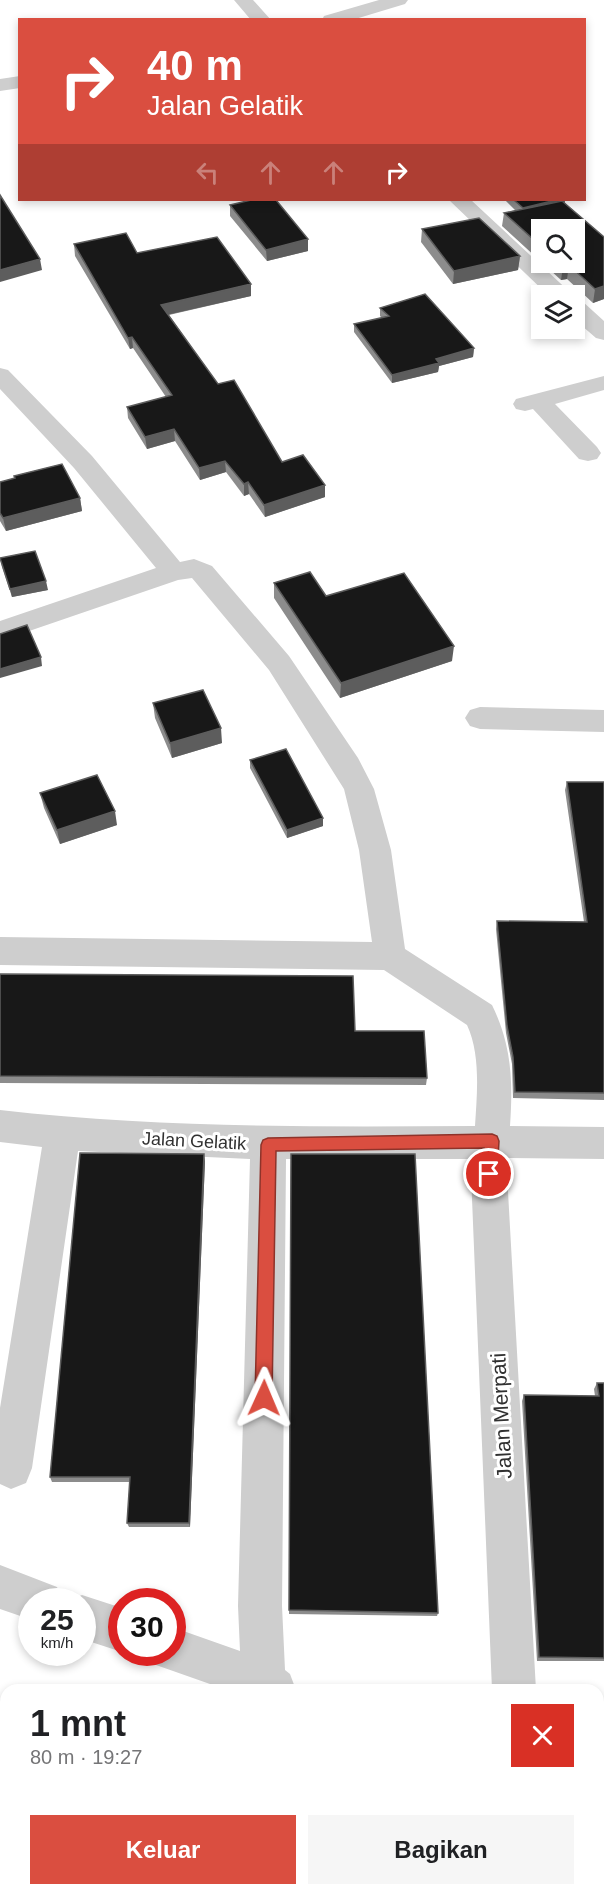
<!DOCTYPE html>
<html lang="id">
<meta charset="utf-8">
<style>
body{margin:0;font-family:Helvetica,sans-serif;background:#f6f6f6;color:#202124;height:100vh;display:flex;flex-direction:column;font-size:22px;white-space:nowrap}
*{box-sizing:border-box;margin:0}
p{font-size:20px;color:#757577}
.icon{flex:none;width:33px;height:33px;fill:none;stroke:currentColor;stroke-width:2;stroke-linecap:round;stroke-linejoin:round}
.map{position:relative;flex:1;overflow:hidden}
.side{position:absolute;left:0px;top:1684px;width:604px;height:212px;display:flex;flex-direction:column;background:#fff;border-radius:18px 18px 0 0;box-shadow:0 3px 9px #0003}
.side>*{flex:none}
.hud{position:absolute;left:18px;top:18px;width:568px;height:183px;border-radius:0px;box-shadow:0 3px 9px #0003;background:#da4e40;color:#fff;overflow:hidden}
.tools{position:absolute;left:531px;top:219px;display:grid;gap:12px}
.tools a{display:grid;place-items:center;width:54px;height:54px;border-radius:0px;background:#fff;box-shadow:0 3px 9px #0003;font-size:30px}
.speed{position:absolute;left:18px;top:1588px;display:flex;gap:12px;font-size:30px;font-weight:700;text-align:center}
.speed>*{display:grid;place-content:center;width:78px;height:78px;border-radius:50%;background:#fff;box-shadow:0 3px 9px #0003;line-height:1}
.speed small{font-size:15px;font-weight:400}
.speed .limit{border:9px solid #d22;background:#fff;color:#111}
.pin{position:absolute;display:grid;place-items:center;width:51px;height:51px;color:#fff;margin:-26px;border:3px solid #fff;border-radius:50%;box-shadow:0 2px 6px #0007}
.me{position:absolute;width:66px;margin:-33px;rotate:1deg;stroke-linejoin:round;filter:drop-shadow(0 0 4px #0008)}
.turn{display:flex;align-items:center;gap:21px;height:126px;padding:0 30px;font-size:27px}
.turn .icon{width:78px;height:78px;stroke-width:2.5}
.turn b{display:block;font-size:42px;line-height:51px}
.lanes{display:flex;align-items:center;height:57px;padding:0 30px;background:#0003;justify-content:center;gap:30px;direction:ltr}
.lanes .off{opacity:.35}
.round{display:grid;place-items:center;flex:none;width:63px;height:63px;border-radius:0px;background:#f6f6f6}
.summary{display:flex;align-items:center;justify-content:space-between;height:102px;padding:0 30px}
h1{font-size:36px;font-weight:600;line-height:45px}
.action{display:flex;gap:12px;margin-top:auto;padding:12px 30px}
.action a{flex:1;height:69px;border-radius:0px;background:#da4e40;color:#fff;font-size:24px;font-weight:600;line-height:69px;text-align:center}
.action a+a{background:#f6f6f6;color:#202124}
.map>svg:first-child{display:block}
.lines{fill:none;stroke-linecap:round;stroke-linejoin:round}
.minor{fill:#cecece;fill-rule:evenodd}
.wall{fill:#8c8c8c;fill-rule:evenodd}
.shaded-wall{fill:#5d5d5d}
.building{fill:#181818;stroke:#5d5d5d;stroke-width:1.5}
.route{fill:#da4e40;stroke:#8e332a;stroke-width:1.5}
.labels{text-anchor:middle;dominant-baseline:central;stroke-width:6;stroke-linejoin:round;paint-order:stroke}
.street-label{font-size:18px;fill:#313131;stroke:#fff}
.near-street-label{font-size:21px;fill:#313131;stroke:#fff}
</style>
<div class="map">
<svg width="604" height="1895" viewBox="0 0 604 1895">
<rect width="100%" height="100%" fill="#fff"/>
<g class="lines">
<!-- minor -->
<path class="minor" d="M234,0H253L271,20H251Z
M379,0H408L405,4L352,20H322L324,16Z
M20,76V88L0,91V79Z
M449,200H471L574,296H549Z
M574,299L582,301L604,321V340L596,338L574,319Z
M0,368L8,370L92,456L180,562L194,559L212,566L289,656L358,758L374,789L391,850L405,949L492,1005C512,1046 513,1082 510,1126L604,1127V1159L508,1158L507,1174L536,1690H492L471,1174L472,1159H286L282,1606L285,1670L290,1674L296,1690H227L156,1665L152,1653H172V1627L240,1651L238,1606L250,1159L78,1151L32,1468L26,1483L11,1489L0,1484V1408L42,1147L0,1142V1110C158,1128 316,1127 475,1126C477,1094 481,1055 467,1025L384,970L0,965V937L372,942L359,850L344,789L269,670L192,578L178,580L0,641V621L156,568L74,468L0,389Z
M604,376V390L555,404L597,447L601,453L597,459L588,461L579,459L533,409L525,411L516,409L513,404L516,399Z
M480,707L604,710V732L480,729L470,726L465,718L470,710Z
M0,1565L57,1587L64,1602H32V1620L0,1609Z
M82,1595L122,1608V1652L82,1639V1602H66Z
M598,1704H604V1750H598Z
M152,1890H200L199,1895H151Z"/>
</g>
<!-- wall -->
<path class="wall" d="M505,200H565V203L604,237V299L593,303L567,279L561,280L502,226L504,213L515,210ZM542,230L574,262H542Z
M230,205L308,239V251L267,261L230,216Z
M422,229L520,256L518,270L453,284L421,242Z
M74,244L137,253L251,296L169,315L218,384L282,462L325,497L265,517L249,494L244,496L226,472L200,480L175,441L147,449L128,418L127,407L166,397L133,348L130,349L75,256Z
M380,308L474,348L473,357L439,366L438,372L392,383L354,332V324L382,318L380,316Z
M14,476L80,498L82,511L6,531L0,521V482L15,478Z
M0,558L48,590L12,597L2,567Z
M274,583L326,596L452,661L340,698L274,598Z
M153,703L222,743L172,758L155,718Z
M250,760L323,826L287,838L250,768Z
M567,782H604V1100L513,1098L512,1064L506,1033L496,929L497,921L584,922L565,790Z
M40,793L117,825L60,844L44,808Z
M0,974L355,1031L427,1078L426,1085L0,1083Z
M291,1154L438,1613L437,1616L289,1614Z
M205,1161L190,1527H129L127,1523L130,1482H52L50,1477Z
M597,1383H604V1661H537L522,1401L524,1395L595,1396L594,1389Z"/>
<!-- shaded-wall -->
<path class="shaded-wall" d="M556,200H565L564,205L523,208Z
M308,239V251L267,261L266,250Z
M520,256L518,270L453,284L454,271Z
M40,259L42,270L0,282V270Z
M569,265L567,279L561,280L563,267Z
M251,284V296L162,316L161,305Z
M604,286V299L593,303L595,289Z
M132,337L133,348L130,349L128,338Z
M474,348L473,357L439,366L438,372L392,383V375L436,359Z
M174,429L175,441L147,449L145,437Z
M225,461L226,472L200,480L199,468Z
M248,482L249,494L244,496V484Z
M325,485V497L265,517L264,505Z
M80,498L82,511L6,531L3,518Z
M46,581L48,590L12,597L10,589Z
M454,646L452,661L340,698L341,683Z
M41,657L42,666L0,678V669Z
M221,728L222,743L172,758L170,743Z
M115,811L117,825L60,844L57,830Z
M323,818V826L287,838V830Z
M204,1154L205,1161L190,1527L189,1523Z"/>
<!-- building -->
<path class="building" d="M0,195L40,259L0,270Z
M251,200H276L308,239L266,250L230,205Z
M514,200H556L523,208Z
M562,201L604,237V286L595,289L569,265L563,267L558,262H574V230H542V247L504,213Z
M479,218L520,256L454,271L422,229Z
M126,233L137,253L217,237L251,284L161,305L218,384L234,380L282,462L303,455L325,485L264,505L248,482L244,484L225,461L199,468L174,429L145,437L127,407L172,395L132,337L128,338L74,244Z
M425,294L474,348L436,359L439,363L392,375L354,324L389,316L380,308Z
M62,464L80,498L3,518L0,513V482L15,478L14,476Z
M35,551L46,581L10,589L0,558Z
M310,572L326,596L404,573L454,646L341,683L274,583Z
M27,625L41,657L0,669V634Z
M203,690L221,728L170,743L153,703Z
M286,749L323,818L287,830L250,760Z
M97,775L115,811L57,830L40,793Z
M567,782H604V1093L515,1092L513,1057L507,1026L497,921L587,922Z
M0,974L353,976L355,1031H424L427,1078L0,1076Z
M80,1153L204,1154L189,1523H127L130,1477H50Z
M291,1154H415L438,1613L289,1610Z
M597,1383H604V1658L539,1657L524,1395L599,1396Z"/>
<!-- route -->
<path class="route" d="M492,1134L497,1136L499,1141L497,1174L494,1179L489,1181L484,1179L481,1174L484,1148L276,1151L272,1398L270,1404L264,1406L258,1404L255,1398L261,1145L263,1140L268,1138Z"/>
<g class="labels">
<!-- street labels -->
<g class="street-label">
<text transform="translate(194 1141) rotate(3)">Jalan Gelatik</text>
</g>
<!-- near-street labels -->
<g class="near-street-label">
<text transform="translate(501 1416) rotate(-93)">Jalan Merpati</text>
</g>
</g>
</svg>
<div class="tools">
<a><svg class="icon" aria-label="search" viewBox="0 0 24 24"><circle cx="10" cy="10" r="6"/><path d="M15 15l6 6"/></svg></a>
<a><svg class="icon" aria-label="layers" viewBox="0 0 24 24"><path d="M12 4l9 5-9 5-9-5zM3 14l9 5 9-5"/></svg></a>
</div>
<div class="speed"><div>25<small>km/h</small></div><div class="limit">30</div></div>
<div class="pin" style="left:489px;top:1174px;background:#d93025"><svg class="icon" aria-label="arrive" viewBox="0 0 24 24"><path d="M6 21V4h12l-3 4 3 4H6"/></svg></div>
<svg class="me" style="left:264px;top:1398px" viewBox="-20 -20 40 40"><path d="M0-17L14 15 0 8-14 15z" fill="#da4e40" stroke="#fff" stroke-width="4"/></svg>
<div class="hud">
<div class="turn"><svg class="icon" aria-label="right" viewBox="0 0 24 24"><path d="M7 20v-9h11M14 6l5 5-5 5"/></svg><div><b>40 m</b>Jalan Gelatik</div></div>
<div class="lanes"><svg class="icon off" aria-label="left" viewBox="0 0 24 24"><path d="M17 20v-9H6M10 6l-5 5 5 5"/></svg><svg class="icon off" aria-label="ahead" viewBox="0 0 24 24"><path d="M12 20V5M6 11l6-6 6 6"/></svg><svg class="icon off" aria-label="ahead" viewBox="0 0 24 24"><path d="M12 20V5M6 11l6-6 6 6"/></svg><svg class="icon" aria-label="right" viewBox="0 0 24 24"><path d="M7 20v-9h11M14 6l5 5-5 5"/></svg></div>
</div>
<section class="side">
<div class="summary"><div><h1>1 mnt</h1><p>80 m · 19:27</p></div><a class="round" style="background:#d93025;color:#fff"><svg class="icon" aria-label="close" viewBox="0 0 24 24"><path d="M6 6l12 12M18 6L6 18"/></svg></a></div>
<div class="action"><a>Keluar</a><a>Bagikan</a></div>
</section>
</div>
